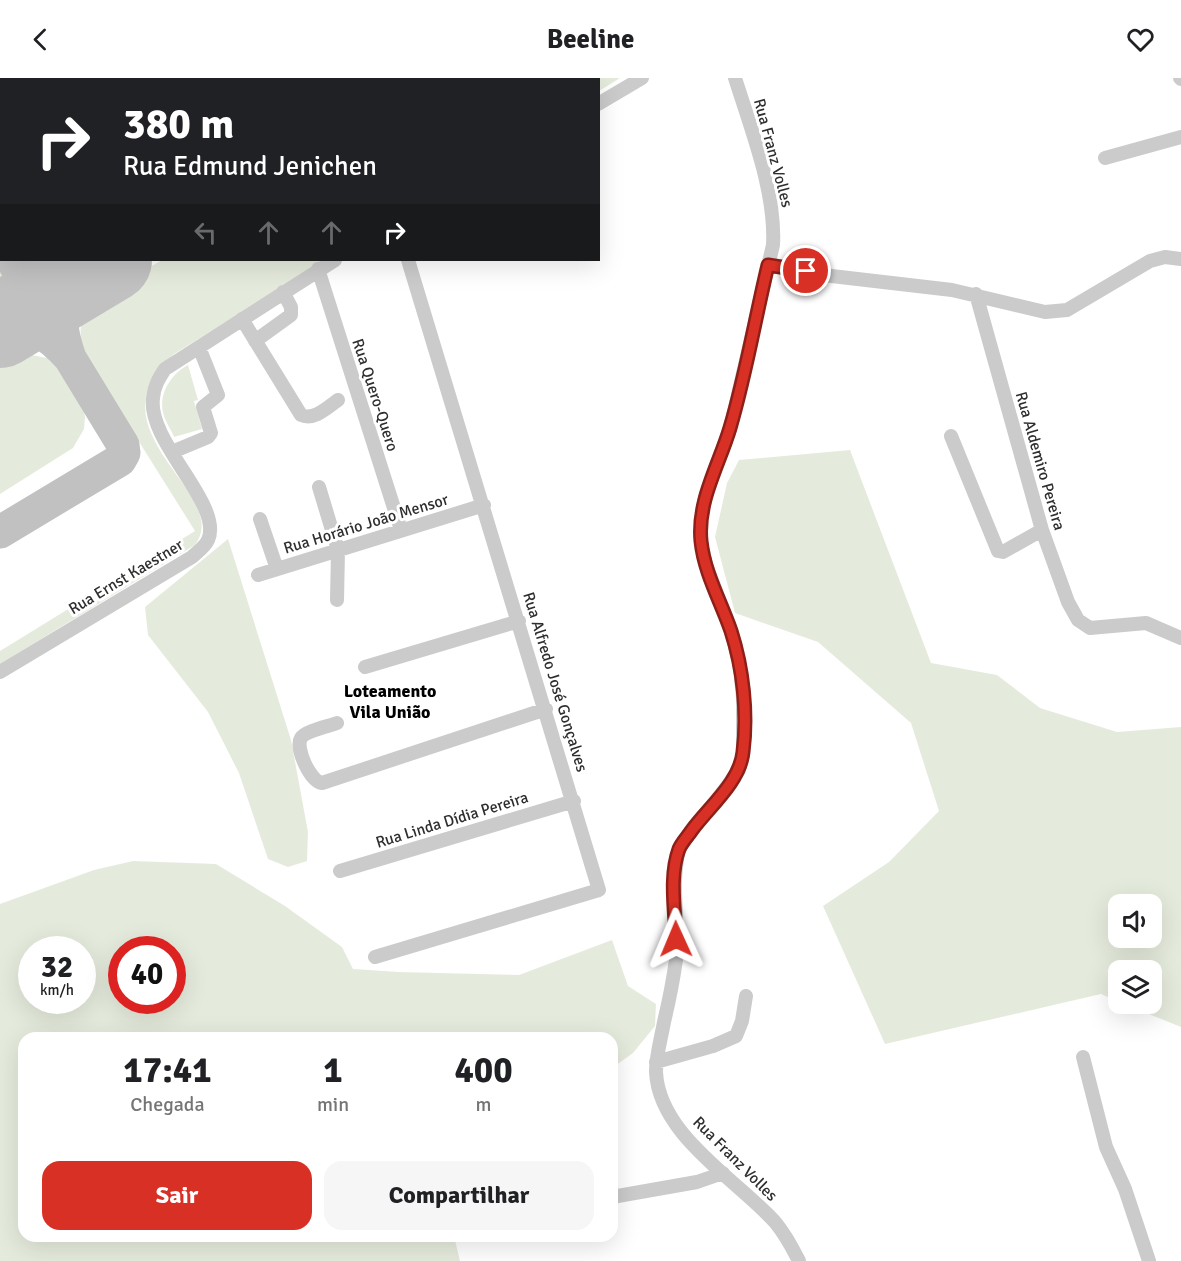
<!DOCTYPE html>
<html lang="pt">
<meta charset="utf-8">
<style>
body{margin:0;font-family:Signika,sans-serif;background:#f6f6f6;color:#202124;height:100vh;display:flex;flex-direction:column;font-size:22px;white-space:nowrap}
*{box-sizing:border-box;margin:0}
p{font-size:20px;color:#757577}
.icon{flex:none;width:33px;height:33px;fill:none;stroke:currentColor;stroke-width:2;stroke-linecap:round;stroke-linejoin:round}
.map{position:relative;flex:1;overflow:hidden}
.drawer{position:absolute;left:18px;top:954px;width:600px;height:210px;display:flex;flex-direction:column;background:#fff;border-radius:18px;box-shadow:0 6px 24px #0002}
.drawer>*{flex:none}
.guide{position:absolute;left:0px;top:0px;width:600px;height:183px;box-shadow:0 6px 24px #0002;background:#202124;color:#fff;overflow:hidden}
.controls{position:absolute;left:1108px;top:816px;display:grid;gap:12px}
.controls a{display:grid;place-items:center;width:54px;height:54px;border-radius:12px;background:#fff;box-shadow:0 6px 24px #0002;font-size:30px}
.speed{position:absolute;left:18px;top:858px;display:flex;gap:12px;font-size:30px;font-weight:700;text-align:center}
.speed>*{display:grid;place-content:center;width:78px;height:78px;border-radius:50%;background:#fff;box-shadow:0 6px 24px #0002;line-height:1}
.speed small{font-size:15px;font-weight:400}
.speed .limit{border:9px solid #d22;background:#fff;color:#111}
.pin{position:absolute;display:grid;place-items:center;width:51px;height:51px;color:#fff;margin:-26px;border:3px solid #fff;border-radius:50%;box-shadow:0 2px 6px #0007}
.me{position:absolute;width:66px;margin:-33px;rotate:359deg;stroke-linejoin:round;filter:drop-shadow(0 0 4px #0008)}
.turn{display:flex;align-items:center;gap:21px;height:126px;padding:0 24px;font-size:27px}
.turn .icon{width:78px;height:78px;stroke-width:2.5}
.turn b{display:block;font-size:42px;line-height:51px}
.lanes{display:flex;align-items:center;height:57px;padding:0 24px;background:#0003;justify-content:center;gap:30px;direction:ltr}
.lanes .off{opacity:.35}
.eta{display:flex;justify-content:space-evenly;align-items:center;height:102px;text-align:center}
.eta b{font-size:36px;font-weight:800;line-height:42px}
.primary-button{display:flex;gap:12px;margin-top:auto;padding:12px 24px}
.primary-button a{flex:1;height:69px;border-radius:18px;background:#d93025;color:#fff;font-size:24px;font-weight:800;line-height:69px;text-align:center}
.primary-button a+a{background:#f6f6f6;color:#202124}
header{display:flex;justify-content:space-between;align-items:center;height:78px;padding:0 24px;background:#fff;font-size:27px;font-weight:800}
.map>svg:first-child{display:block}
.green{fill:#e5ebdc;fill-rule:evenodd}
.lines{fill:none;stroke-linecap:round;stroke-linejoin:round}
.taxiway{stroke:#c1c1c1;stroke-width:33}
.runway{stroke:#c1c1c1;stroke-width:84}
.minor{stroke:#cbcbcb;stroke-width:14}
.route-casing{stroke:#8d1f18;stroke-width:15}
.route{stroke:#d93025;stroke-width:10}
.labels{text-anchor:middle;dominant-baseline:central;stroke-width:6;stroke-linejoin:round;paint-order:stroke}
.street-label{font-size:16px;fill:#2e2e2e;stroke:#fff}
.neighbourhood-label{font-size:18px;font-weight:bold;fill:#000;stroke:#fff}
</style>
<header><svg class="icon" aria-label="back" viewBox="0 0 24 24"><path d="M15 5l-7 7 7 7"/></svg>Beeline<svg class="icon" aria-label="heart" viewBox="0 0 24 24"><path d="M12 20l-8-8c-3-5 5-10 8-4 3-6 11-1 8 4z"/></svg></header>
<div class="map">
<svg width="1181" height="1183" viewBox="0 0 1181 1183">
<rect width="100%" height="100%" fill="#fff"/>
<!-- green -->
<path class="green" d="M458,0H620L599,13L598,2L455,1Z
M0,181L10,197V209L0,215Z
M162,182H326L174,276C85,353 234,416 195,467L0,586V573L195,453L84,276C81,264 78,250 84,239C96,215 139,196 162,182Z
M27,276L47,280L62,295L83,328L85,339L84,351L73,370L0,416V281Z
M188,287L198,322L194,323L202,351L174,359C172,353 168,348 166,343C155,321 169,297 188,287Z
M850,372L931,585L997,597L1040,630L1117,654L1181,649V949L1124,926H1152V892H1119V924L1101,916L885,966L823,828L889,784L939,733L911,645L818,564L735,535L715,459L727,405L739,382ZM1119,826H1152V860H1119Z
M228,461L291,662L308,754L307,783L288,789L268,781L239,695L208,634L148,557L145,529Z
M133,783L216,786L285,828L342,869L353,891L399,894L519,897L612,862L628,908L656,926L655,948L633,975L612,990V960H24V1158H454L460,1183H0V826L94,792ZM32,872H82V922H32ZM122,872H172V922H122Z"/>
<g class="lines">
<!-- taxiway -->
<path class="taxiway" d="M0,135L2,134
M0,247C27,228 29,209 12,182
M0,250C29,240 51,259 70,280L123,367L124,375L120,382L0,454
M70,280C58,245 58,232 78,200"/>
<!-- runway -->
<path class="runway" d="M401,2L403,0
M0,248L110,182"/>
<!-- minor -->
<path class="minor" d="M735,0C751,51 776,114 773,167L730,351L705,420L701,442V464L706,487L732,555L740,589L743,620V675L739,692L728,707L680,768C669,806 680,844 676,882C673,903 669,923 664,944C661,961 656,977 656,994C659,1057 736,1101 775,1144C785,1156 792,1169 799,1183
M1180,0L1181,1
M30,2L32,0
M598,26L642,0
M0,27L2,26
M1105,80L1181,59
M0,90L2,92
M0,117L2,116
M768,187L823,197L952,212L1045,234L1067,232L1150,183L1165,179L1181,181
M318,191L401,452
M976,216L1042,452L1068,524L1078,542L1090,550L1146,545L1181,560
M242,241L301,337C314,343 328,329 338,322
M255,263L291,237V229L283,214
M951,358L998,473L1003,474L1042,452
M172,374L208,359L211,355L203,329L218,317L199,269
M319,409L338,472L337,522
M260,441L277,491
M258,497L484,427
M365,589L519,543
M0,594L192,479C197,474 205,469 208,462C224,427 147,364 153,320C154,308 159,300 165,291L335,182
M337,645C329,648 305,653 301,660C295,670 310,703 322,705L546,631
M340,793L574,723
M375,879L599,812L408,182
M1083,979L1106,1069L1125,1111L1149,1183
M656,984L713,968L736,958L742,943L746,918
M612,1119L697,1104L723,1095"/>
</g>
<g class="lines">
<!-- route casing -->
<g class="route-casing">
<path id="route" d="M676,861C675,832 669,798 679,771C682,764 688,758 692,752C709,729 740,704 743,674C748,635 743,590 731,553C721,524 704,494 701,463C697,423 719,387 730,350C746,296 755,241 768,187L806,193"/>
</g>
<!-- route -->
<use href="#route" class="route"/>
</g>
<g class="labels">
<!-- street labels -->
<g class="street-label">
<text transform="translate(773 75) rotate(75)">Rua Franz Volles</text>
<text transform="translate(375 317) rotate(72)">Rua Quero-Quero</text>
<text transform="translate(1040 383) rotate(74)">Rua Aldemiro Pereira</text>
<text transform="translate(366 446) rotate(-17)">Rua Horário João Mensor</text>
<text transform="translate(126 499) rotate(-31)">Rua Ernst Kaestner</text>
<text transform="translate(555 604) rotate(73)">Rua Alfredo José Gonçalves</text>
<text transform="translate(452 742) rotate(-17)">Rua Linda Dídia Pereira</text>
<text transform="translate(735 1081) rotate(45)">Rua Franz Volles</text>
</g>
<!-- neighbourhood labels -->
<g class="neighbourhood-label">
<text x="390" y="613">Loteamento<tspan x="390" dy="21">Vila União</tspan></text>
</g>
</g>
</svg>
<div class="controls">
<a><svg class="icon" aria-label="sound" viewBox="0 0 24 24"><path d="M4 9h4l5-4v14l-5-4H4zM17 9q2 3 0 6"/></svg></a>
<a><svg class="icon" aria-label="layers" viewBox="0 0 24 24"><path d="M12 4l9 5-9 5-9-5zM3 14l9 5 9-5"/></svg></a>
</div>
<div class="speed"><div>32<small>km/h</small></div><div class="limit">40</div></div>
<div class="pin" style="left:806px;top:193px;background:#d93025"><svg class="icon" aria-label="arrive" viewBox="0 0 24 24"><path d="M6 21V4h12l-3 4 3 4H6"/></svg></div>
<svg class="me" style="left:676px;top:861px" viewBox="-20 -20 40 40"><path d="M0-17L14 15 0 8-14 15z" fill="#d93025" stroke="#fff" stroke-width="4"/></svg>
<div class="guide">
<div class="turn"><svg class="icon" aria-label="right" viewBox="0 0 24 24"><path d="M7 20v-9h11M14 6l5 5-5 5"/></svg><div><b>380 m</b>Rua Edmund Jenichen</div></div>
<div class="lanes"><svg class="icon off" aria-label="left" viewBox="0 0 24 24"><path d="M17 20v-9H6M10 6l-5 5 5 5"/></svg><svg class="icon off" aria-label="ahead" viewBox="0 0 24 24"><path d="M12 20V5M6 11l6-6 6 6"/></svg><svg class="icon off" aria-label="ahead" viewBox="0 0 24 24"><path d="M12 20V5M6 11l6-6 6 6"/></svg><svg class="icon" aria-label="right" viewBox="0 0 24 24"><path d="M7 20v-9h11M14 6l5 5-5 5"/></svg></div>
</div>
<section class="drawer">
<div class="eta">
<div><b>17:41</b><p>Chegada</p></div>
<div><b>1</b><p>min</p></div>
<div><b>400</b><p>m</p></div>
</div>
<div class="primary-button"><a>Sair</a><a>Compartilhar</a></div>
</section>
</div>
